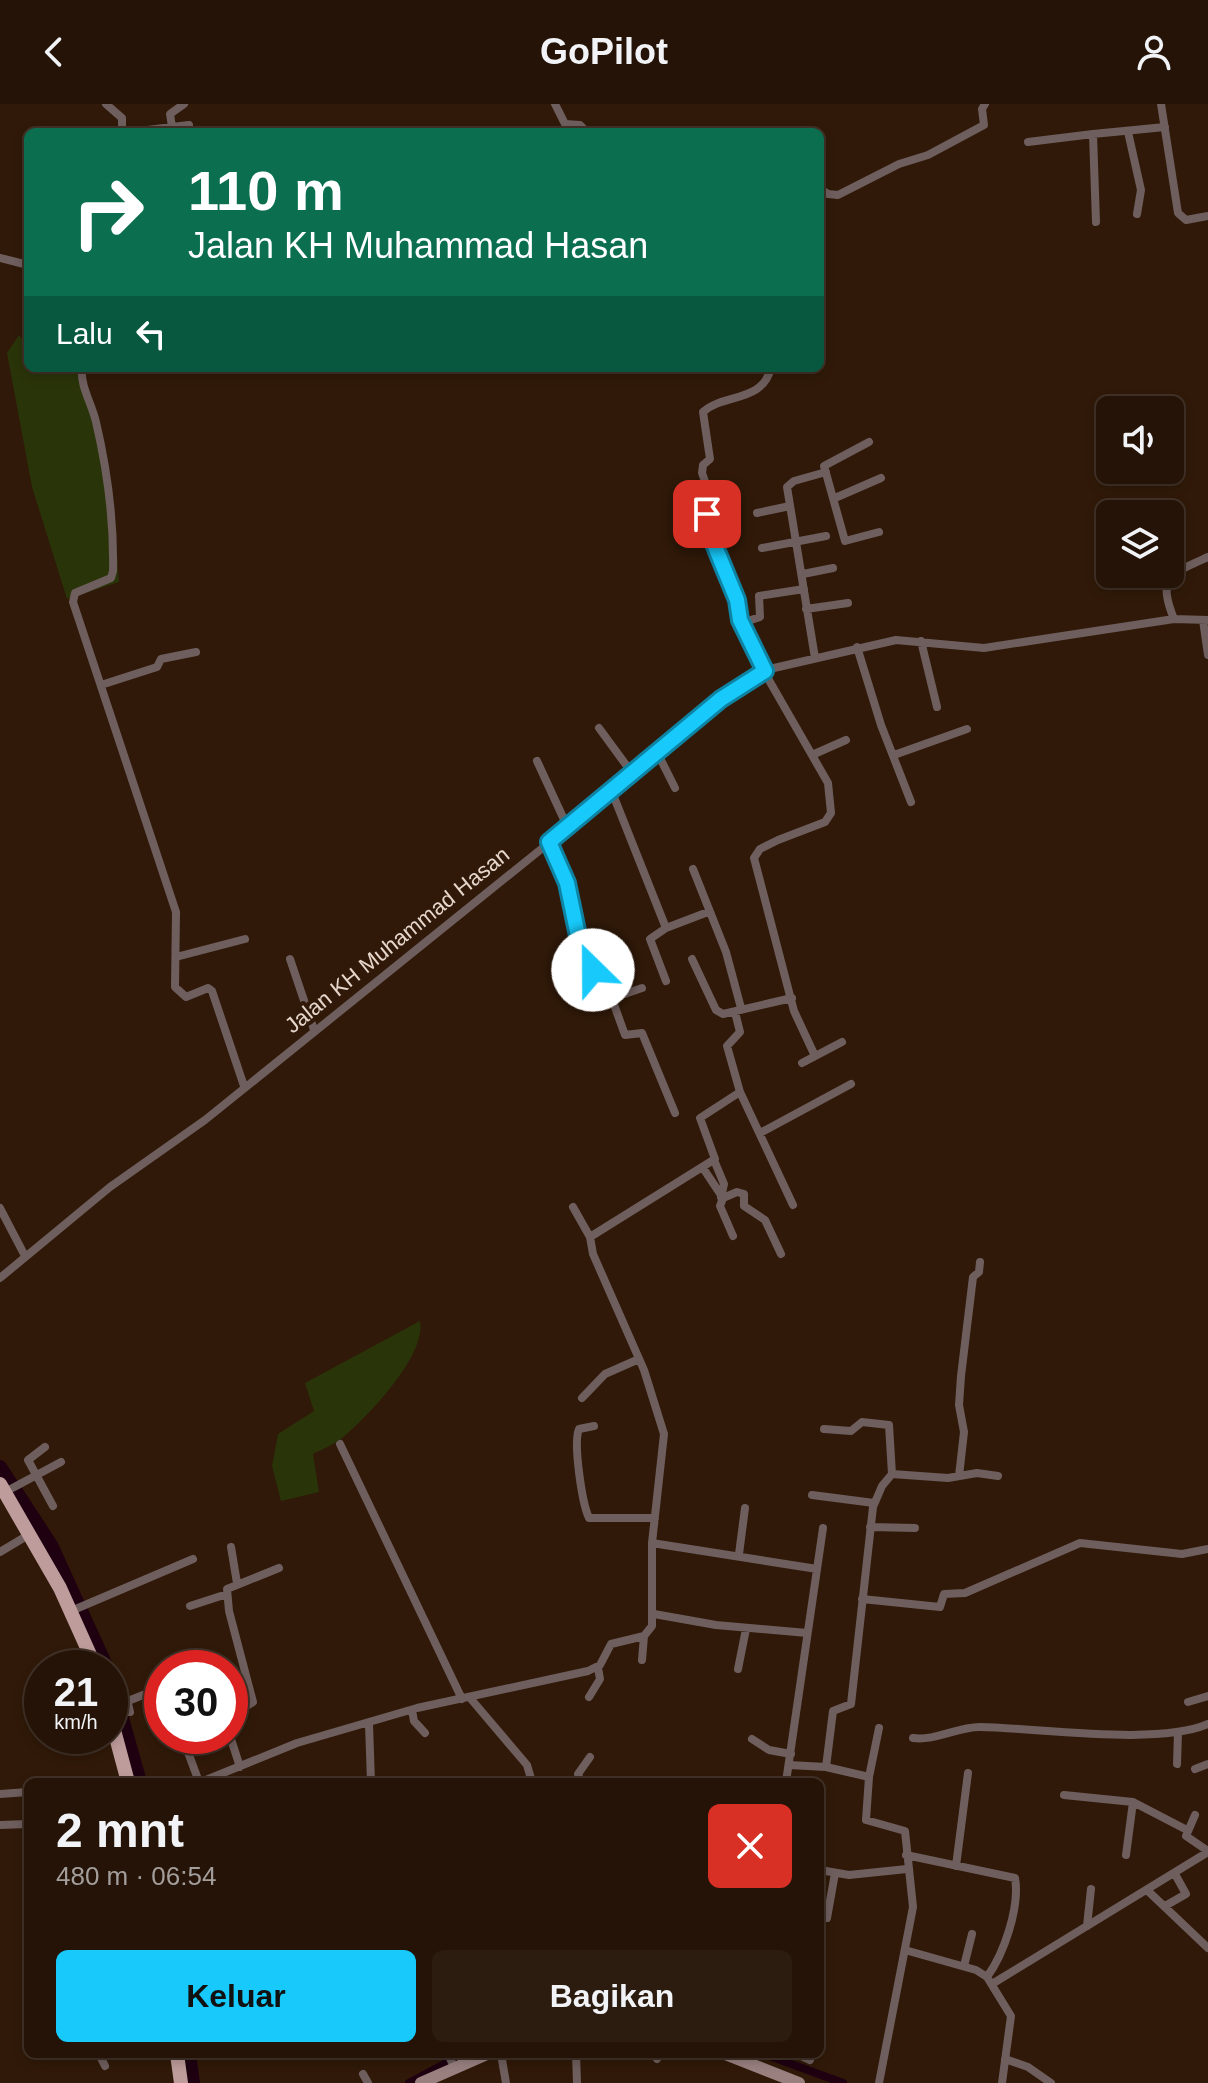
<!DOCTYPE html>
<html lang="id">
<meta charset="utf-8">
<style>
body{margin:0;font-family:Arial,sans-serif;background:#2c1c10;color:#f1f3f6;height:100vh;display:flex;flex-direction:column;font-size:30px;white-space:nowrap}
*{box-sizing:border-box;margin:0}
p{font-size:26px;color:#a39e9b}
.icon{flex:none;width:44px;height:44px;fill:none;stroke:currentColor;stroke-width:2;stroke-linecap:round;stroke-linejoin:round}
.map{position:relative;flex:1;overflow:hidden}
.details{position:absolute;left:24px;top:1674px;width:800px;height:280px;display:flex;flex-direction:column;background:#241306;border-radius:12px;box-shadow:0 4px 12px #0003,0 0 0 2px #413228}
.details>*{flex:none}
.guide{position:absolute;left:24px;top:24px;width:800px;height:244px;border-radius:12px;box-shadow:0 4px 12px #0003,0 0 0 2px #413228;background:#0b6e4f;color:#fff;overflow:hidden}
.tools{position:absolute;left:1096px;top:292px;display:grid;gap:16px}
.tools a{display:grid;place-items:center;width:88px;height:88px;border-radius:12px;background:#241306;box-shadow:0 4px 12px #0003,0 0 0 2px #413228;font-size:40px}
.speed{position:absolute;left:24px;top:1546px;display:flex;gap:16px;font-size:40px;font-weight:700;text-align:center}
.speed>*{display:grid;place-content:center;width:104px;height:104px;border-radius:50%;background:#241306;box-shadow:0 4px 12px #0003,0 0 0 2px #413228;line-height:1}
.speed small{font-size:20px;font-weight:400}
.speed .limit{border:12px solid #d22;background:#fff;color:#111}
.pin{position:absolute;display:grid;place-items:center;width:68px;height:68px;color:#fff;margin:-34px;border-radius:16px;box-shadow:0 4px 12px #0006}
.me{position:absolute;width:88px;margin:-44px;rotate:337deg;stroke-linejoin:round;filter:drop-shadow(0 0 6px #0008)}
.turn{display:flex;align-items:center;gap:28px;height:168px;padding:0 32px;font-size:36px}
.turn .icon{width:104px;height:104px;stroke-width:2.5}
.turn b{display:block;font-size:56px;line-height:68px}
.then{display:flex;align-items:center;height:76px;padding:0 32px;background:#0003;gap:16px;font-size:30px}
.round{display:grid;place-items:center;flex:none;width:84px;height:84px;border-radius:12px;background:#2c1c10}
.summary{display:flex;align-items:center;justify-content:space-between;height:136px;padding:0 32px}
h1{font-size:48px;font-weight:700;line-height:60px}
.action{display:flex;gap:16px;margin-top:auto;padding:16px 32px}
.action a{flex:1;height:92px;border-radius:12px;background:#17cafb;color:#111;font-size:32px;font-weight:700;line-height:92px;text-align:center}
.action a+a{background:#2c1c10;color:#f1f3f6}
header{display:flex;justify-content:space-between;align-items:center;height:104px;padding:0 32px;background:#241306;font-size:36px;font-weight:700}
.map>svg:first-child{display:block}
.green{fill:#2a3409}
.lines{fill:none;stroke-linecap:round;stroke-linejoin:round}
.canal{stroke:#1e0011;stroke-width:8}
.river{stroke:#1e0011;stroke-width:14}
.street{stroke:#6e5e5d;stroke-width:8}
.secondary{stroke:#9a8180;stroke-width:12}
.primary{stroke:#bd9c9b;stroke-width:14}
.route-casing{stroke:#0f83a3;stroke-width:20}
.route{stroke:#17cafb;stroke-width:14}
.labels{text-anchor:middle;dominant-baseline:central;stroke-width:8;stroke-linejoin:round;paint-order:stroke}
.street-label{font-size:22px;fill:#e6d6cb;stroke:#301908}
</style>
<header><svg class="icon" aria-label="back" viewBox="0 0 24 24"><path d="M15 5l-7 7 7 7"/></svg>GoPilot<svg class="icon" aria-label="person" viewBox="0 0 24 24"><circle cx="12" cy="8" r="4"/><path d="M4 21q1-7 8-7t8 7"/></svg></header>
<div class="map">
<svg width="1208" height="1979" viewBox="0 0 1208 1979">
<rect width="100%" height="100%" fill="#301908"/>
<!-- green -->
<path class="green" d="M19,231L28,242V264H86L85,276L113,403L119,478L67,495L32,383L7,249Z
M420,1217C427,1251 367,1314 341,1335C333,1341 322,1345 313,1350L319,1388L281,1397L272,1362L278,1330L314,1307L305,1279Z"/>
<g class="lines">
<!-- canal -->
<path class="canal" d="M764,1950L843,1979
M409,1979L463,1950"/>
<!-- river -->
<path class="river" d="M0,1363L51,1441L107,1564
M110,1572L140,1678
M189,1950L193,1979"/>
<!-- street -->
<path class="street" d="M106,0L122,14V28
M555,0L565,20L580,21L587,28
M1161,0L1178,109L1186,116L1208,112
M172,23L170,10L184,0
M131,28L189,21
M1128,28L1141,86L1137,110
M1028,38L1093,30
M820,85L828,90L838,91L899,60L928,51L984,21L982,5L985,0
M1096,118L1093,30L1165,23
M0,154L28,161
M82,264C80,282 92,300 96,318C107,365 114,419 113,467L111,474L75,489L73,498L176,808L175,883L186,893L208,884L212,887L244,982
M771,264C762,299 724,289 703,308L710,355L703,361L702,369L715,405L704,415L758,557L828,679L831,709L825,718L778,736L760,745L754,754L794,907L815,952
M869,338L824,362L845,437L879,428
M835,394L881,374
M757,409L790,402
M762,444L826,432
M803,470L833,464
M806,505L848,499
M1174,515C1157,473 1170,470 1208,453
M1203,516L1208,551
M742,519L760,513L759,492L804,485
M921,537L937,603
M857,543L881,621L911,698
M815,554L787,383L794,377L826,368
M101,581L157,563L161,555L196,548
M599,624L632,669
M657,648L675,684
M812,651L846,636
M894,651L967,625
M537,657L567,722
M612,688L666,824
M549,738L567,779L583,853L610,895L642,884
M693,765L726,848L741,904
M176,853L245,835
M290,855L314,926
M692,855L716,906L723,910L792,894
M666,877L650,835L666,824L708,808
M612,895L625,931L642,929L675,1009
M735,908L740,928L727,942L740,988L793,1101
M802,959L842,938
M760,1029L851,980
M714,1056L724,1080L721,1093
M703,1064L723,1094L737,1088L744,1090V1102L765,1116L781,1150
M723,1094L720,1102L733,1132
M0,1104L25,1152
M590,1133L715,1055L700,1014L740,988
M0,1174L110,1083L205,1016L612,688L721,595L754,572L774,564L896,536L984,544L1174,515L1208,516
M582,1294L605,1270L639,1255
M594,1322L579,1325C573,1339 582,1399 589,1414H655
M340,1340L462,1595
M45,1343L28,1356L53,1402
M892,1370L948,1374L977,1369L998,1372
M959,1372L964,1328L959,1301L961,1272L973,1173L979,1168L980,1158
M5,1388L61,1358
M812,1391L874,1399
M870,1423L915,1424
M652,1439L817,1465
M231,1443L237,1479
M0,1448L30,1430
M739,1450L745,1404
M862,1495L940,1503L944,1490L965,1489L1080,1439L1182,1450L1208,1445
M190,1502L227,1490
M71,1507L193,1455
M654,1510L716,1521L807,1529
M642,1556L644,1532
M738,1565L746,1525
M110,1581L119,1578L127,1596
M589,1593L600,1575L598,1564
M471,1595L527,1661L532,1678
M128,1597L143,1591
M1188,1598L1208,1592
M110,1601L127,1596L130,1608
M412,1606L414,1617L425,1629
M230,1612L253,1598L229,1507L227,1485L279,1464
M369,1620L371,1678
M182,1632L199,1678
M230,1632L240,1663
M913,1634C936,1637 956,1623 980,1623C1038,1624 1159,1642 1208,1620
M752,1635L769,1646L791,1650
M1177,1660L1178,1628
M789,1661L826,1663L833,1607L851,1600L873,1403L882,1382L892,1370L889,1321L862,1318L851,1327L824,1325
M826,1663L869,1673L879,1624
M1195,1665L1208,1660
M869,1673L866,1716L905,1727L913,1803L879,1979
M201,1678L297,1639L417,1604L588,1567L600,1561L611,1540L644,1532L652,1522V1439L664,1330L644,1266L593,1150L590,1133L573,1103
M581,1678L578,1670L590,1653
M786,1678L823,1424
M0,1690L28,1688
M1064,1691L1133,1698L1187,1726
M1195,1711L1186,1732L1208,1747
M0,1721L28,1720
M906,1751L1015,1774C1020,1803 1004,1850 987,1873
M1126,1751L1133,1698
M956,1762L968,1669
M820,1766L849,1771L907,1765
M1148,1787L1208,1844
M1165,1802L1186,1790L1175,1770
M827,1814L835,1769
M1087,1822L1091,1785
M905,1846L976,1866L987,1873L1011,1912L1002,1979
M964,1862L972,1830
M992,1880L1208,1748
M99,1950L105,1962
M448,1950L454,1963
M501,1950L506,1979
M576,1950L577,1979
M797,1950L810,1956
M657,1955L660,1950
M1005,1955L1028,1963L1051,1979
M363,1970L368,1979"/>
<!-- secondary -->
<path class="secondary" d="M725,1950L799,1979
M421,1979L487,1950"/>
<!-- primary -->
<path class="primary" d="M0,1380L60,1484L96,1564
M110,1611L128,1678
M177,1950L181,1979"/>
</g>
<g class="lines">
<!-- route casing -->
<g class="route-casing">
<path id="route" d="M593,866L582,851L567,779L549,738L721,595L765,567L740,516L737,496L705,418L707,410"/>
</g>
<!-- route -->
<use href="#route" class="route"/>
</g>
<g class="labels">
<!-- street labels -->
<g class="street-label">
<text transform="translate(397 836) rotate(-39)">Jalan KH Muhammad Hasan</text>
</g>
</g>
</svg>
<div class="tools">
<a><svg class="icon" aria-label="sound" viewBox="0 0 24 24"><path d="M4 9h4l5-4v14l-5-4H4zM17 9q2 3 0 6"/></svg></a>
<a><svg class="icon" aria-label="layers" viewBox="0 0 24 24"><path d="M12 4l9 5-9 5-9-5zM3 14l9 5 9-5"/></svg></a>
</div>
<div class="speed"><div>21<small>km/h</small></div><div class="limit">30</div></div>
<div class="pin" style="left:707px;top:410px;background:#d93025"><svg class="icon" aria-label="arrive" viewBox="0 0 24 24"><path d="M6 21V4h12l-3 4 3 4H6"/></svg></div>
<svg class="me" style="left:593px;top:866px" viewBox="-20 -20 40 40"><circle r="19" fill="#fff"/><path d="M0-13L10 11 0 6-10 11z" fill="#17cafb"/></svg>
<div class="guide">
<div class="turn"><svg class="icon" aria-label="right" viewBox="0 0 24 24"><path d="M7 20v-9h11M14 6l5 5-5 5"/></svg><div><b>110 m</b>Jalan KH Muhammad Hasan</div></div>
<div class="then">Lalu<svg class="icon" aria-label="left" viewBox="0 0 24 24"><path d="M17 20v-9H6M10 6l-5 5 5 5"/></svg></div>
</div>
<section class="details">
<div class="summary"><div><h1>2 mnt</h1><p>480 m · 06:54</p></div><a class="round" style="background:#d93025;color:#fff"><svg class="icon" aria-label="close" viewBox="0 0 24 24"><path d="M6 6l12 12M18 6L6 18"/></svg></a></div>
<div class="action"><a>Keluar</a><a>Bagikan</a></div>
</section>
</div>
